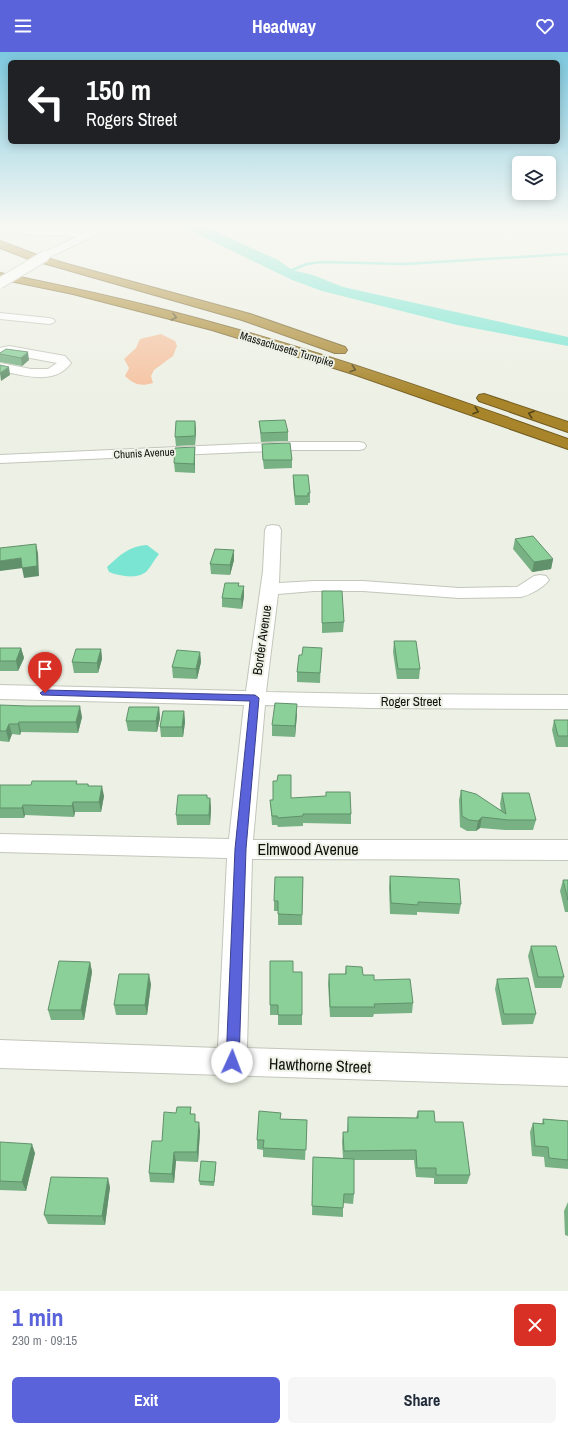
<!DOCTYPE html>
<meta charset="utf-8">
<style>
body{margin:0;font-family:"Archivo Narrow",sans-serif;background:#f6f6f7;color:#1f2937;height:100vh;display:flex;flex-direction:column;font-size:15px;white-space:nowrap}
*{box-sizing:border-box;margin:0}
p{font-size:13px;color:#747a83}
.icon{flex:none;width:22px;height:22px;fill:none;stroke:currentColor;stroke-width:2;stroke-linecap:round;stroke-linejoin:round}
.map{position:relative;height:1239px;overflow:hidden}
.drawer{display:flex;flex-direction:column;background:#fff;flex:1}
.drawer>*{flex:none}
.guide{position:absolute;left:8px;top:8px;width:552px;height:84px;border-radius:6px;box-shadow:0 2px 10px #0003;background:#202124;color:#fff;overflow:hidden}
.tools{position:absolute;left:512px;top:104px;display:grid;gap:8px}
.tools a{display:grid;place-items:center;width:44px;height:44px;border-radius:6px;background:#fff;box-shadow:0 2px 10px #0003;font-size:20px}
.pin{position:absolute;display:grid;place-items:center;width:34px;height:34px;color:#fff;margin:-41px -17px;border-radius:50% 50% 50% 0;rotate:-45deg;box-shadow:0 0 4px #0007}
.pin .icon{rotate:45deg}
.me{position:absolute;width:44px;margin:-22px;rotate:2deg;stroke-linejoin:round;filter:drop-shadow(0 0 3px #0008)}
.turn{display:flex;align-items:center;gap:14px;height:84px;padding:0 12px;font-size:18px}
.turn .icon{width:52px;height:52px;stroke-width:2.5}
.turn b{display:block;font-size:28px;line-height:34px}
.round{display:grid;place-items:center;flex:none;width:42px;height:42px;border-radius:6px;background:#f6f6f7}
.head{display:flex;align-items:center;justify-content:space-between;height:68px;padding:0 12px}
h1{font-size:24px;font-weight:700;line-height:30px;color:#5a63da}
.button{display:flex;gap:8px;margin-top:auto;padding:8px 12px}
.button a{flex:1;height:46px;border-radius:6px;background:#5a63da;color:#fff;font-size:16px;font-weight:700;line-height:46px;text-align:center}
.button a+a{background:#f6f6f7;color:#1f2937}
header{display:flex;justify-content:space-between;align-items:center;height:52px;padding:0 12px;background:#5a63da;color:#fff;font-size:18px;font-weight:700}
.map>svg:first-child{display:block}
.green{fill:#f5c2a0}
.water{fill:#7ae5d2}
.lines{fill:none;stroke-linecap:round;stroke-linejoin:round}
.stream{stroke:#7ae5d2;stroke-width:2.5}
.minor-casing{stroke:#c3c6ba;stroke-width:2}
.highway-casing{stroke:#735c20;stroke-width:2}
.minor{fill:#fff;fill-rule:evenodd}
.highway{fill:#a8852b;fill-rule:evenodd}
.minor-bridge-casing{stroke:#c3c6ba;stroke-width:12;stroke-linecap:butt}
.minor-bridge{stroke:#fff;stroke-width:10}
.wall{fill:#78b284}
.shaded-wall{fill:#61916b}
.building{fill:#8bcf99;stroke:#61916b}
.oneway{stroke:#54451a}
.route{fill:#5a63da;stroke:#3a408e}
.labels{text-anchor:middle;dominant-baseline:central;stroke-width:4;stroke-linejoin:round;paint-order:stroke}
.far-street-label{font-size:11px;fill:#10110d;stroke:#edf0e4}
.street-label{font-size:13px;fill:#10110d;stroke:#edf0e4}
.near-street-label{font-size:16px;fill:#10110d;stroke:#edf0e4}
</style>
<header><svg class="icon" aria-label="menu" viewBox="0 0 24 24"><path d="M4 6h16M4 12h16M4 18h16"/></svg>Headway<svg class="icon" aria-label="heart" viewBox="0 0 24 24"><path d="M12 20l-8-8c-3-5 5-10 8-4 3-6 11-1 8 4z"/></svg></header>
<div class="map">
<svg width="568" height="1239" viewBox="0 0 568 1239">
<rect width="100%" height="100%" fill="#edf0e4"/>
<!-- green -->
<path class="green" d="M161,282L175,289L177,294L173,304L154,318L151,324L153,331C140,335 134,332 125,324L129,316L124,307L136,296L140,287Z"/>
<!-- water -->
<path class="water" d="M177,172H199L278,208L292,218L313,223L343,235L568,285V294L457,273L322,239L292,228Z
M147,493L159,502C155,507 151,514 147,519C137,528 120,524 109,520L107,515C120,503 129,494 147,493Z"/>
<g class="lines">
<!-- stream -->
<path class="stream" d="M287,220L307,212L321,210L405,212L568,202"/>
<!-- minor casing -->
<g class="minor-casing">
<path id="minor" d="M9,172H20L32,178L66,177L84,181L100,172H112L90,186L45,207L41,206L40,204L41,202L76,185C53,180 26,191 9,172Z
M0,261L49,266L53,267L55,269L53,271L49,272L0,267Z
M9,294L65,304L71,311C55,334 23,323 0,319V311L31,317H48L57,311L9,302L0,304V296Z
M292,390H359L364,391L366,394L364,397L359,398H292L0,411V403Z
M273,473L279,474L281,478L279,531L314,529H363L459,536L517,535L534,524L540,523L546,524L549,528C543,536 530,543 521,545L459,546L363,539H314L278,542L266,640L371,642L568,643V657L371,656L265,653L253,788H568V808L252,807L247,996L568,1006V1034L0,1016V988L218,996L227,806L0,800V782L229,787L244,653L0,647V633L246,639L263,519L265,478L267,474Z"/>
</g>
<!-- highway casing -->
<g class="highway-casing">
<path id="highway" d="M0,189L37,203L67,212L250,262L345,295L347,298L345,301H335L242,268L29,207L0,196Z
M0,221C74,236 148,252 221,273C338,305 453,346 568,387V397L353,322L212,278L73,242L0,227Z
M484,342L568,370V380L479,349L477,346L479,343Z"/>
</g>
<!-- minor -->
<use href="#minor" class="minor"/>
<!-- highway -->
<use href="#highway" class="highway"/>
<!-- minor-bridge casing -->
<g class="minor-bridge-casing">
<path id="minor-bridge" d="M0,231L45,204"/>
</g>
<!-- minor-bridge -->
<use href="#minor-bridge" class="minor-bridge"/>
</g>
<!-- wall -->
<path class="wall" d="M6,297L29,308L22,314L0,310V301Z
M259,369L288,380V389L261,390Z
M196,377L195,393L176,394L175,385Z
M262,392L292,408V416L264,417L262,401Z
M195,395V421L175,420L174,411Z
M293,423L310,441V451H308V453H295L293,432Z
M515,487L553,507L551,517L532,520L513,497Z
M234,498V508L230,523L211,522L210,512Z
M239,534L244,544L242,557L222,555V546Z
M322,539L344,570L343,580L322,581Z
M394,589L420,617L419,627H397L393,600Z
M0,596H21L24,606L18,619H0Z
M101,597L102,607L98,621H74L72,610Z
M200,600L201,610L197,627L173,626L172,615Z
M321,606L320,631L297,630V620Z
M0,653L82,665L78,681L21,680L20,683L12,682L9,690L0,689Z
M159,655L160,666L157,680L128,679L126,669Z
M184,659L185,670L183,685H161L160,675Z
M297,662L295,685L272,684V673Z
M554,668H568V695H556L552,678Z
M77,732H88L89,734L104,744L101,760H75L74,765L25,763L24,766H0V733H31Z
M461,738L501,758L500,752L502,741L536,768L533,778H505L480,776L476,779H467L460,775L459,748Z
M207,743V746H210L211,757L210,773H177L176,763Z
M291,746L351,762V772L303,771V774L278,775L277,773H272L270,748Z
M390,824L461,852L459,862L417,860V863L390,862L389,835Z
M303,825L302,873H278V859H274V849Z
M563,828H568V860H565L560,839Z
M531,894L564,925L561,936H535L528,904Z
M90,910L92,920L84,968H51L48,958Z
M346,914L363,923L374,928L413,951L412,961L374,962L373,965H330L328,932L329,922H345Z
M293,920L302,963V973H278V963H270V953Z
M497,927L536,962L533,972L502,973L495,937Z
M151,932L147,963H116L114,953Z
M191,1055V1062L196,1070L200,1079L198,1110L176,1109L174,1131L150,1130L149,1121L176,1061Z
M418,1059L435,1070L470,1123L467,1132H434V1126L416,1125L414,1108H354V1142L353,1152L343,1151V1165L312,1163L313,1105L343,1106L342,1090L343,1080H347L348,1065L416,1066Z
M281,1067L307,1068L305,1108L263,1105V1098L257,1097V1088Z
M543,1067L568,1069V1117L545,1115L544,1105L532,1104L530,1080L533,1071L542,1072Z
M0,1090L35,1101L26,1139L0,1138Z
M216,1115L214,1134L200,1133L199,1129Z
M110,1135L105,1173L48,1172L44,1163Z
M568,1150V1184L565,1183L564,1159Z"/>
<!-- shaded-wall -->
<path class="shaded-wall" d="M28,300L29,308L22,314L21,306Z
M9,315L10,323L1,329L0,321Z
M195,369L196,377L195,393Z
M195,395V421L194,412Z
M36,492L38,501L39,524L24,526L22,516Z
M234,498V508L230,523V513Z
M21,506L23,516L0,519V509Z
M553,507L551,517L532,520L534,510Z
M244,534V544L242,557L241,547Z
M21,596L24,606L18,619L16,609Z
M101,597L102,607L98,621L97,611Z
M200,600L201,610L197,627L196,617Z
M297,652V662L295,685V674Z
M80,654L82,665L78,681L76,670Z
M159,655L160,666L157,680L156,669Z
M184,659L185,670L183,685L182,675Z
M19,670L21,680L20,683L18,672Z
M9,672L12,682L9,690L6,679Z
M102,734L104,744L101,760L99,750Z
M210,746L211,757L210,773L209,763Z
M73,750L75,760L74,765L72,754Z
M23,753L25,763L24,766L22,756Z
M482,765L480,776L476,779L478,769Z
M90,910L92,920L84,968L81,958Z
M149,922L151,932L147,963L145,953Z
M199,1070L200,1079L198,1110L197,1100Z
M32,1092L35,1101L26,1139L22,1130Z
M174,1100L176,1109L174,1131L172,1122Z
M108,1126L110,1135L105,1173L102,1164Z"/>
<!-- building -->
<path class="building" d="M6,297L28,300L21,306L0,302V301Z
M0,313L9,315L0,321Z
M285,368L288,380L261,381L259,369Z
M176,369H195V384L175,385Z
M290,391L292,408H263L262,392Z
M195,395L194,412L174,411L175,396Z
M293,423H308L310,441H308V444H295Z
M533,484L553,507L534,510L515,487Z
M36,492L37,514L22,516L21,506L0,509V496Z
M215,497L234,498L230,513L210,512Z
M225,531H239L238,534H244L241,547L222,546Z
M322,539H342L344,570L322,571Z
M394,589H416L420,617H398Z
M303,595L322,596L320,621L297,620L299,603H302Z
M0,596H21L16,609H0Z
M76,597H101L97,611L72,610Z
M177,598L200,600L196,617L172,615Z
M275,651L297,652L295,674L272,673Z
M0,653L28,654H80L76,670H19L18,672H9L6,679H0Z
M129,655H159L156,669H126Z
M163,659H184L182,675H160Z
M554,668H568V684H558Z
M278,723H291V746L326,744V740H350L351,762H303V764L278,766L277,764H272L270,748H273V729H277Z
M32,729H77L76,732H88V734H102L99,750H73L72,754L23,753L22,756H0V733H31Z
M461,738L476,742L506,762L502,741H529L536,768H508L482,765L478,769L469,768L462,764Z
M178,743H207V746H210L209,763H176Z
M390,824L459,827L461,852L418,850V853L391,851Z
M275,825H303L302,863L278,862V849H274Z
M563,828H568V848Z
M531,894H556L564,925H538Z
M59,909L90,910L81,958H48Z
M270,909H293V920H302V963H278V953H270Z
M346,914L362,915L363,923H374V928L410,927L413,951L374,952L375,955H330L329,922H346Z
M119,922H149L145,953H114Z
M528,926L536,962H504L497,927Z
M177,1055H191L190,1062H195V1070H199L197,1100H174L172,1122L149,1121L152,1089H162L164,1060L176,1061Z
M259,1059L281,1061L280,1067L307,1068L306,1098L263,1096L264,1088H257Z
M418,1059H434L435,1070H463L470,1123H436V1116H417L416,1098L344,1099L343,1080H348V1065L418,1066Z
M543,1067L568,1069V1108L549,1106L548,1095L535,1094L533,1071L544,1072Z
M0,1090L32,1092L22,1130L0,1129Z
M313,1105L354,1107V1142H344L343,1156L312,1154Z
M201,1109L216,1110L214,1130L199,1129Z
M51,1125L108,1126L102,1164L44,1163Z"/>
<!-- one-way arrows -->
<defs><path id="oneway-chevron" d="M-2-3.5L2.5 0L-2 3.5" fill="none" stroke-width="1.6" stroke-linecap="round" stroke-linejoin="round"/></defs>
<g class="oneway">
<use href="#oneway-chevron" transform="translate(174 265) rotate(14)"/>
<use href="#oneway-chevron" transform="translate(353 317) rotate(18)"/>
<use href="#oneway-chevron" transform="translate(476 359) rotate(19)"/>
<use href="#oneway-chevron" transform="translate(531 362) rotate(-161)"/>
</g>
<!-- sky -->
<linearGradient id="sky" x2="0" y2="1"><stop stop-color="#7cc8df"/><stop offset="0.5" stop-color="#f7f8f3"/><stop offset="1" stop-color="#f7f8f3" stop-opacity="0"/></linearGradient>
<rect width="568" height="346" fill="url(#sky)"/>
<!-- route -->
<path class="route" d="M45,638L255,643L259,646L246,797L239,1010L237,1015L232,1017L228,1015L226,1010L235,797L250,649L42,643L40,641Z"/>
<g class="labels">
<!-- far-street labels -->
<g class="far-street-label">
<text transform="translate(287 297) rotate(17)">Massachusetts Turnpike</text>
<text transform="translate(144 401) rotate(-3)">Chunis Avenue</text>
</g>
<!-- street labels -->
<g class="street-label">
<text transform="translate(262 588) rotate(-82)">Border Avenue</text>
<text x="411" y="649">Roger Street</text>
</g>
<!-- near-street labels -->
<g class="near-street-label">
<text x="308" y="797">Elmwood Avenue</text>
<text transform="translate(320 1013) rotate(2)">Hawthorne Street</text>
</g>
</g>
</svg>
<div class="tools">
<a><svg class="icon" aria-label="layers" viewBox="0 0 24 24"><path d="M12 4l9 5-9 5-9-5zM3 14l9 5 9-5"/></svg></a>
</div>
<div class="pin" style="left:45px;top:641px;background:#d93025"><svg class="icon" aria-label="arrive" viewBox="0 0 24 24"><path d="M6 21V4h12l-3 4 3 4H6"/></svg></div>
<svg class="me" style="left:232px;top:1010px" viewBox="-20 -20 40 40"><circle r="19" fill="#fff"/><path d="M0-13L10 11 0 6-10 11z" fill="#5a63da"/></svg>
<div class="guide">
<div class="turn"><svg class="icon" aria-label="left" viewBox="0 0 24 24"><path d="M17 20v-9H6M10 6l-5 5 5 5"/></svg><div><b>150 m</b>Rogers Street</div></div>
</div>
</div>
<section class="drawer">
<div class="head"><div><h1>1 min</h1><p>230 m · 09:15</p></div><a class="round" style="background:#d93025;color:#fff"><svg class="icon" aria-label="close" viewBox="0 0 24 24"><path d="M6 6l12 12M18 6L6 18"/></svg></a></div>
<div class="button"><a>Exit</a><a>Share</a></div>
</section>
